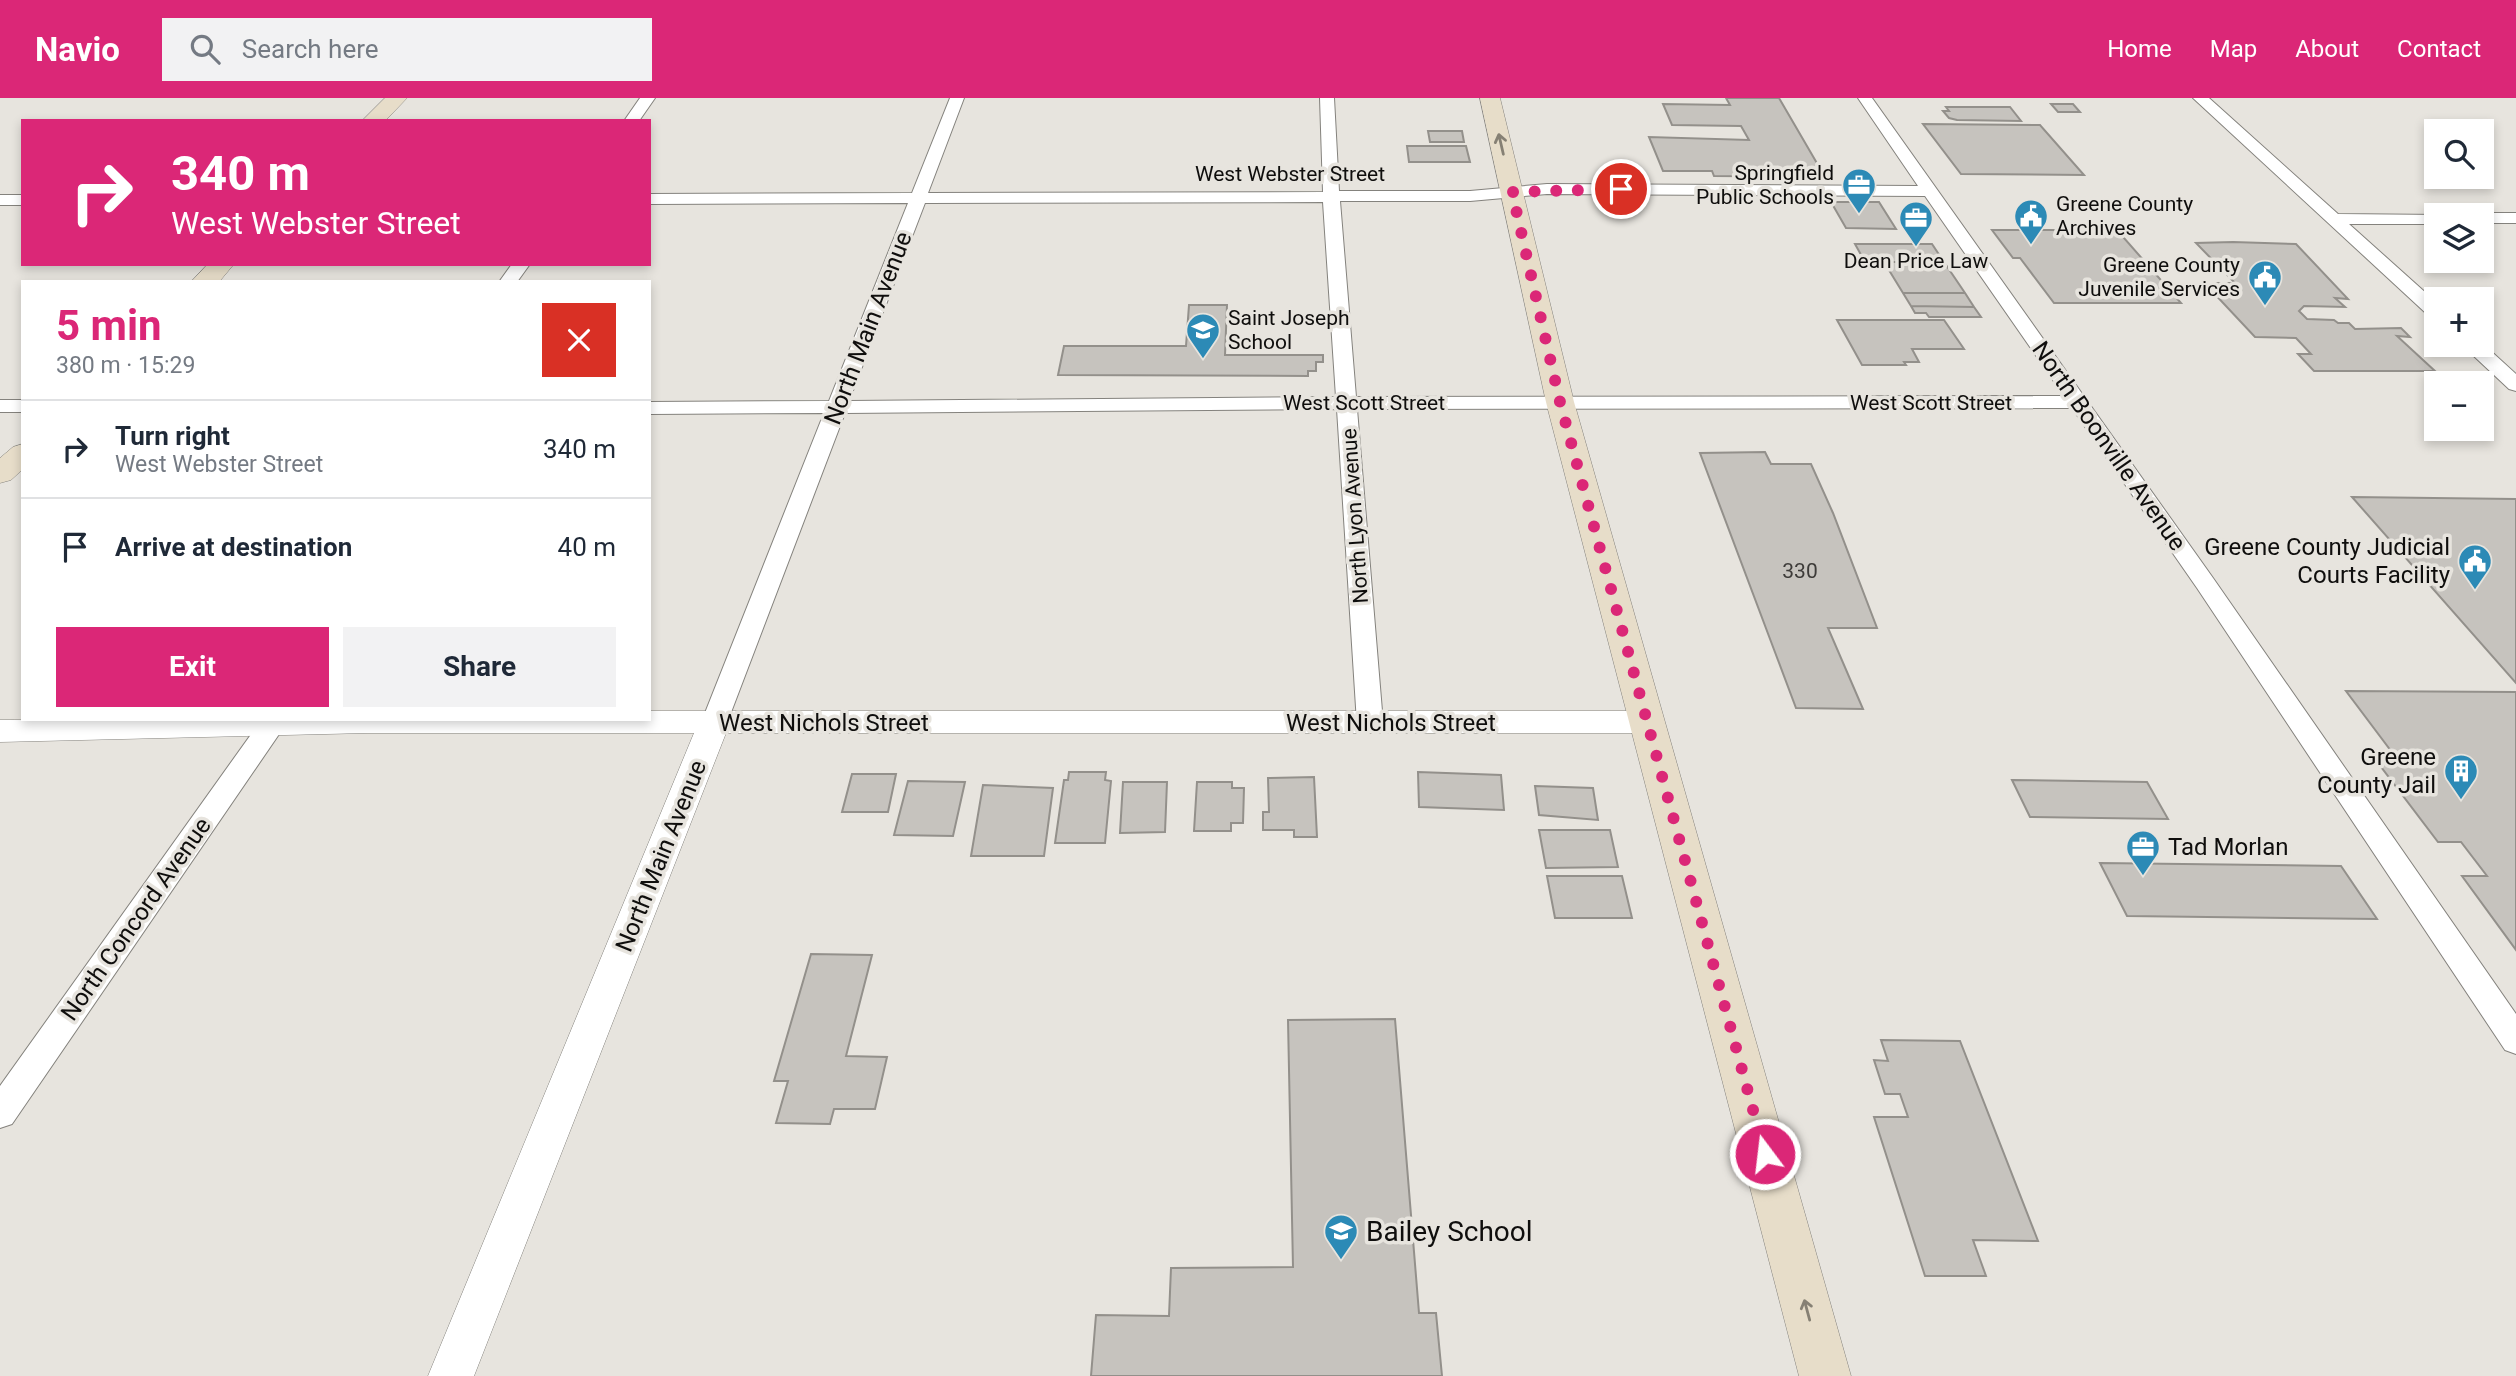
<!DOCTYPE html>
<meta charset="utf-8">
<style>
body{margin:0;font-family:Roboto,sans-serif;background:#f2f2f3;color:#1f2937;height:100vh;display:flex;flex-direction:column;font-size:26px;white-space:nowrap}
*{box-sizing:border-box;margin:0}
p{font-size:23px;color:#747a83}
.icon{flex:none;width:38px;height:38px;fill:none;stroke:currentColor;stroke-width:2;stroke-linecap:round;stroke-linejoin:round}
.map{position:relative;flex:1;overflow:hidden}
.drawer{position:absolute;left:21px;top:182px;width:630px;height:441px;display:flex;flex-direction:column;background:#fff;border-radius:0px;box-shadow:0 4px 10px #0003}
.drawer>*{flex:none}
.guide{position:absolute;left:21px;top:21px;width:630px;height:147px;border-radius:0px;box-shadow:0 4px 10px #0003;background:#db2777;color:#fff;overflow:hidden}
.buttons{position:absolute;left:2424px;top:21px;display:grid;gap:14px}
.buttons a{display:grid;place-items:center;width:70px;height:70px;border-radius:0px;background:#fff;box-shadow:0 4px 10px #0003;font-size:35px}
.pin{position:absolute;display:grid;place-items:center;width:60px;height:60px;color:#fff;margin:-30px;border:4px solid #fff;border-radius:50%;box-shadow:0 2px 7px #0007}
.me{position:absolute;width:77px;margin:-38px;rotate:345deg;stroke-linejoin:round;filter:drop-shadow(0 0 5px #0008)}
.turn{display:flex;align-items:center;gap:24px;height:147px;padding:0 35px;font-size:32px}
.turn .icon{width:91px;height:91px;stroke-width:2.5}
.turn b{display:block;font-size:49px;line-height:60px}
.round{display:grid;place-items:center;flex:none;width:74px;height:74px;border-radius:0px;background:#f2f2f3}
.headline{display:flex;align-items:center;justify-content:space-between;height:119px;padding:0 35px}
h1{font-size:42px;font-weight:700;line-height:52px;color:#db2777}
.cta{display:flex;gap:14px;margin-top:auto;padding:14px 35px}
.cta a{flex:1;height:80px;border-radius:0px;background:#db2777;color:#fff;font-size:28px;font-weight:700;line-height:80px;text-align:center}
.cta a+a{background:#f2f2f3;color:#1f2937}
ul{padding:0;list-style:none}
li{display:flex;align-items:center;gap:21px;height:98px;padding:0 35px;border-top:2px solid #e0e1e3}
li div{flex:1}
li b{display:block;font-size:26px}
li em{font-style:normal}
header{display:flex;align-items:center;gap:42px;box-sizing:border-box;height:98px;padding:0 35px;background:#db2777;color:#fff}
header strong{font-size:33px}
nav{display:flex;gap:38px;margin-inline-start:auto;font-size:24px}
.search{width:490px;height:63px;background:#f2f2f3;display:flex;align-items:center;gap:18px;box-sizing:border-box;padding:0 24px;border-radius:0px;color:#747a83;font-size:26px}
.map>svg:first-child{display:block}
.building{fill:#c6c3be;stroke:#93908b;stroke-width:2}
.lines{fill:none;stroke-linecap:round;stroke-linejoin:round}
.minor-casing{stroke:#84827d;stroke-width:2}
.tertiary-casing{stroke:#84827d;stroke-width:1}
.secondary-casing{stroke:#84827d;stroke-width:1}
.minor{fill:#fff;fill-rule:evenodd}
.tertiary{fill:#fff;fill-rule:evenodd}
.secondary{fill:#e7ddc9;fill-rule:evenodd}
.oneway{stroke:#868074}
.route{stroke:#db2777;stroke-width:12;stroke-dasharray:0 21.6}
.labels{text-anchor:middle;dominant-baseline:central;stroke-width:7;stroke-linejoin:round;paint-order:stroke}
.far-poi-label{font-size:21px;fill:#0f0e0d;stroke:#e7e4de;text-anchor:end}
.far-street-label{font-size:21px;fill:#0f0e0d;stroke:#e7e4de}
.number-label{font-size:21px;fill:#3d3b39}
.street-label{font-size:24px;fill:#0f0e0d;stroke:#e7e4de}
.poi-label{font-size:24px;fill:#0f0e0d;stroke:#e7e4de;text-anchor:end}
.near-poi-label{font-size:28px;fill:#0f0e0d;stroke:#e7e4de;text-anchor:start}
</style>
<header>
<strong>Navio</strong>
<div class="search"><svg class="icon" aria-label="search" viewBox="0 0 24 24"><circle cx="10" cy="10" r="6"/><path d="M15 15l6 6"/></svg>Search here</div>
<nav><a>Home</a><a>Map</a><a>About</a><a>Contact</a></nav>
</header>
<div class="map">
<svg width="2516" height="1278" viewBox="0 0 2516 1278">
<rect width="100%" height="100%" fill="#e7e4de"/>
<!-- building -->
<path class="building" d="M1726,0H1779L1825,79L1714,78L1712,73H1663L1649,39L1749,42L1741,28L1672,27L1663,6L1730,7Z
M2051,6H2073L2080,14H2058Z
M1946,9H2010L2021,23L1957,22L1949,20L1943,13H1949Z
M1923,26L2040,27L2084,77L1961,76Z
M1428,33H1462L1464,44H1430Z
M1407,48H1466L1470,64H1409Z
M1831,104H1879L1896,131L1846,130Z
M1992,132H2117L2181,205H2054L2020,160H2013Z
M2233,144L2296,146L2348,201L2335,200L2345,209L2304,208L2299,213L2307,221L2334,222L2338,225H2349L2355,231L2401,230L2410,239L2397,238L2435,273H2314L2298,256H2311L2296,240L2255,239L2210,191L2220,190L2215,185H2235L2196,145Z
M1855,146H1932L1944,164H1865Z
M1884,164H1944L1965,195H1903Z
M1903,195H1965L1974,209L1911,208Z
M1189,207H1227L1225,257H1323V264H1316V273H1308V278L1058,277L1064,248H1186Z
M1911,208L1974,209L1981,219H1929L1926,215H1915Z
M1837,222H1944L1964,251H1912L1919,264H1904L1906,267H1862Z
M1765,354L1771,366H1811L1833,415L1877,530H1828L1863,611L1796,610L1700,355Z
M2352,399L2516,401V585Z
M2346,593L2516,594V852L2462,778H2487L2461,744H2438L2375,661H2397Z
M1069,674H1106L1105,682L1111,683L1105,745H1055L1064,682H1068Z
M1418,674L1501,677L1504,712L1419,709Z
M852,676H896L888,714H842Z
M1314,679L1317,739H1294V732H1263V714H1269L1268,680Z
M2012,682L2147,684L2168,721L2030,719Z
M908,683L965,684L953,738L894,737Z
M1123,684H1167L1165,734L1120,735Z
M1197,684H1232V690H1244L1243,725H1231V733H1194Z
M983,687L1053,690L1044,758H971Z
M1535,688L1593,690L1598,722L1539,717Z
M1539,732H1610L1618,769L1546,770Z
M2100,765L2341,768L2377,821L2127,818Z
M1547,778H1622L1632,820H1555Z
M811,856L872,857L846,958L887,959L875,1011H834L830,1026L776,1025L788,983H774Z
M1395,921L1419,1215H1436L1442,1278H1091L1096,1217L1169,1218L1171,1170L1293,1169L1288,922Z
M1881,942L1960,943L2038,1143L1973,1142L1986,1178H1925L1874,1019H1908L1900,996H1885L1874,962L1888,963Z"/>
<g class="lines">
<!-- minor casing -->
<g class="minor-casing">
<path id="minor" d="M640,0H655L639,23H624Z
M950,0H964L928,95L1323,94L1320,0H1334L1339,93H1470L1547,86L1918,88L1858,0H1872L2213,480L2516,916V956L2505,952L2197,490L2072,310L1357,311L1383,625L1379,632L1370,634L1361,632L1357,625L1337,311L845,315L727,625L723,632L714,634L705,632L701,625L824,315L649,316V304L829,303L908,105L649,106V96L912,95ZM1547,96L1925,98L2064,298L1356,299L1340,103H1470ZM1323,104L1336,299L849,303L925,105Z
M2193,0H2209L2338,116L2441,117H2436V126H2349L2436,204V220L2429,218Z
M0,97H23V107H0Z
M2482,115H2516V125H2482V117H2475Z
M512,166H530L517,184H499Z
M2482,245L2516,276V293L2509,291L2462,247Z
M0,302H23V314H0Z
M262,621H283L286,626L12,1026L0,1030V988Z"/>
</g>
<!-- tertiary casing -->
<g class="tertiary-casing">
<path id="tertiary" d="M649,613H1647L1658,616L1663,624L1658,632L1647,635H726L474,1278H428L694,635H367L0,644V622L649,621Z"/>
</g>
<!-- secondary casing -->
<g class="secondary-casing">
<path id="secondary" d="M385,0H407L385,23H362Z
M1480,0H1500L1574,304L1851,1278H1799L1546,304Z
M208,166H234L219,184H191Z
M23,346V371L11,382L0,385V360L13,349Z"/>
</g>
<!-- minor -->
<use href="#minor" class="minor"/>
<!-- tertiary -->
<use href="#tertiary" class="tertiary"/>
<!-- secondary -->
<use href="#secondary" class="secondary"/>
</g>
<!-- one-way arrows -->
<defs><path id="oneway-shaft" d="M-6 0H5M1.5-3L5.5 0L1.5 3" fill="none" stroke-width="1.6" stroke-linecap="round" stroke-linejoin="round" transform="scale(1.75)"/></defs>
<g class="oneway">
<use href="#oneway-shaft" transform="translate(1501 46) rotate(-103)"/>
<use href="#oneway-shaft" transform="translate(1807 1212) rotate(-105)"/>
</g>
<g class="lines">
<!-- route -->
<path class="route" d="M1621,91L1512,94L1560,304L1765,1056"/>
</g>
<!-- icons -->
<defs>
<g id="office-pin" transform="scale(1.75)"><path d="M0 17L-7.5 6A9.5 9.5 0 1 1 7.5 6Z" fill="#2c8ab6" stroke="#e7e4de"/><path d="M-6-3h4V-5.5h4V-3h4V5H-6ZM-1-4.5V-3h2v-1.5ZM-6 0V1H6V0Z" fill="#fff"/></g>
<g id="civic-pin" transform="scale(1.75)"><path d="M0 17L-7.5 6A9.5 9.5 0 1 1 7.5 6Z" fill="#2c8ab6" stroke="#e7e4de"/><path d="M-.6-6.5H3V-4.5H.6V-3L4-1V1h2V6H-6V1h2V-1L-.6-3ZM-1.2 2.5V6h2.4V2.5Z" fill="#fff"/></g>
<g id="school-pin" transform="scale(1.75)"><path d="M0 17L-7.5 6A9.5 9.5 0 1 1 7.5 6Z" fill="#2c8ab6" stroke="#e7e4de"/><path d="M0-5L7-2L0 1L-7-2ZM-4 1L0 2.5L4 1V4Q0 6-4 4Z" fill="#fff"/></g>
<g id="building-pin" transform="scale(1.75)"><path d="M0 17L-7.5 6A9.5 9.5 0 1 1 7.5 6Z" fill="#2c8ab6" stroke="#e7e4de"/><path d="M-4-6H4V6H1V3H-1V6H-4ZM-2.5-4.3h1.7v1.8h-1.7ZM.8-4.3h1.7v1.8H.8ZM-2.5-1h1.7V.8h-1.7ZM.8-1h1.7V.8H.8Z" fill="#fff"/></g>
</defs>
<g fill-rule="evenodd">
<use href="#office-pin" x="1859" y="87"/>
<use href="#civic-pin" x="2031" y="118"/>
<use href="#office-pin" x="1916" y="120"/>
<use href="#civic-pin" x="2265" y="179"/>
<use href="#school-pin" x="1203" y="232"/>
<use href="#civic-pin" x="2475" y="463"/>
<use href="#building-pin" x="2461" y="673"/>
<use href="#office-pin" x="2143" y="749"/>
<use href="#school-pin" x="1341" y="1133"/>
</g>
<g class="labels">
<!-- far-poi labels -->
<g class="far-poi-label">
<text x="1834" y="75">Springfield<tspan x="1834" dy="24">Public Schools</tspan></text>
<text x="2056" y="106" text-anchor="start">Greene County<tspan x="2056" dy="24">Archives</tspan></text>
<text x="1916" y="163" text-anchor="middle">Dean Price Law</text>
<text x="2240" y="167">Greene County<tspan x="2240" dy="24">Juvenile Services</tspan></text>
<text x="1228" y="220" text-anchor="start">Saint Joseph<tspan x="1228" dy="24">School</tspan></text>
</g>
<!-- far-street labels -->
<g class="far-street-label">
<text x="1290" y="76">West Webster Street</text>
<text x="1364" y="305">West Scott Street</text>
<text x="1931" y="305">West Scott Street</text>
<text transform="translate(1355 418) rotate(-94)">North Lyon Avenue</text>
</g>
<!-- number labels -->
<g class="number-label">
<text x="1800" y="473">330</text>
</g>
<!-- street labels -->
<g class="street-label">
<text transform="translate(868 230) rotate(-69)">North Main Avenue</text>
<text transform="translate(2109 348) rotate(55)">North Boonville Avenue</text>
<text x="824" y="625">West Nichols Street</text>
<text x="1391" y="625">West Nichols Street</text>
<text transform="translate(661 758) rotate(-68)">North Main Avenue</text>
<text transform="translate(136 821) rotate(-55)">North Concord Avenue</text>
</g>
<!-- poi labels -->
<g class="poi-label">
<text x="2450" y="449">Greene County Judicial<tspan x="2450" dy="28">Courts Facility</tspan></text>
<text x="2436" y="659">Greene<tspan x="2436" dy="28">County Jail</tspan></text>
<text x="2168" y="749" text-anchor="start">Tad Morlan</text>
</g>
<!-- near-poi labels -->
<g class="near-poi-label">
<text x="1366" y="1133">Bailey School</text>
</g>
</g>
</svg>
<div class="buttons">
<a><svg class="icon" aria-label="search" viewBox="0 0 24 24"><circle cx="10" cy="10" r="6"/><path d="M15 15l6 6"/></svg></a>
<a><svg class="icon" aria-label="layers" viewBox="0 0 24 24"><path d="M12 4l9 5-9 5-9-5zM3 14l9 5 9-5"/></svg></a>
<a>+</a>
<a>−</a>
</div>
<div class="pin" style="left:1621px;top:91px;background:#d93025"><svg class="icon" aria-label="arrive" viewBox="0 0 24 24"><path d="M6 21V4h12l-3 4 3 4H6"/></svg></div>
<svg class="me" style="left:1765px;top:1056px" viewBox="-20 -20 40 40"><circle r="17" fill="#db2777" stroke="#fff" stroke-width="3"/><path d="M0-11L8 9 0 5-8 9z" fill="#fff"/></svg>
<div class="guide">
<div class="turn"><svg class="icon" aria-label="right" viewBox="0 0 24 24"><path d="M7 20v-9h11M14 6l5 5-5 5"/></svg><div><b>340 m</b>West Webster Street</div></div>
</div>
<section class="drawer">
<div class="headline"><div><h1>5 min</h1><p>380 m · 15:29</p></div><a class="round" style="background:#d93025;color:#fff"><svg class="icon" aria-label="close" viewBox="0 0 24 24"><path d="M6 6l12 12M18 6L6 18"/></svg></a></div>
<ul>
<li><svg class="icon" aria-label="right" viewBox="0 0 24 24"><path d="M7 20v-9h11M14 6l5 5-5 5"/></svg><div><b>Turn right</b><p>West Webster Street</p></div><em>340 m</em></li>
<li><svg class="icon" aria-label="arrive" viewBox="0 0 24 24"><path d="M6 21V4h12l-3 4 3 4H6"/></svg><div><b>Arrive at destination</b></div><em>40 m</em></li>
</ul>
<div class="cta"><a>Exit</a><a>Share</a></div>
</section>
</div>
